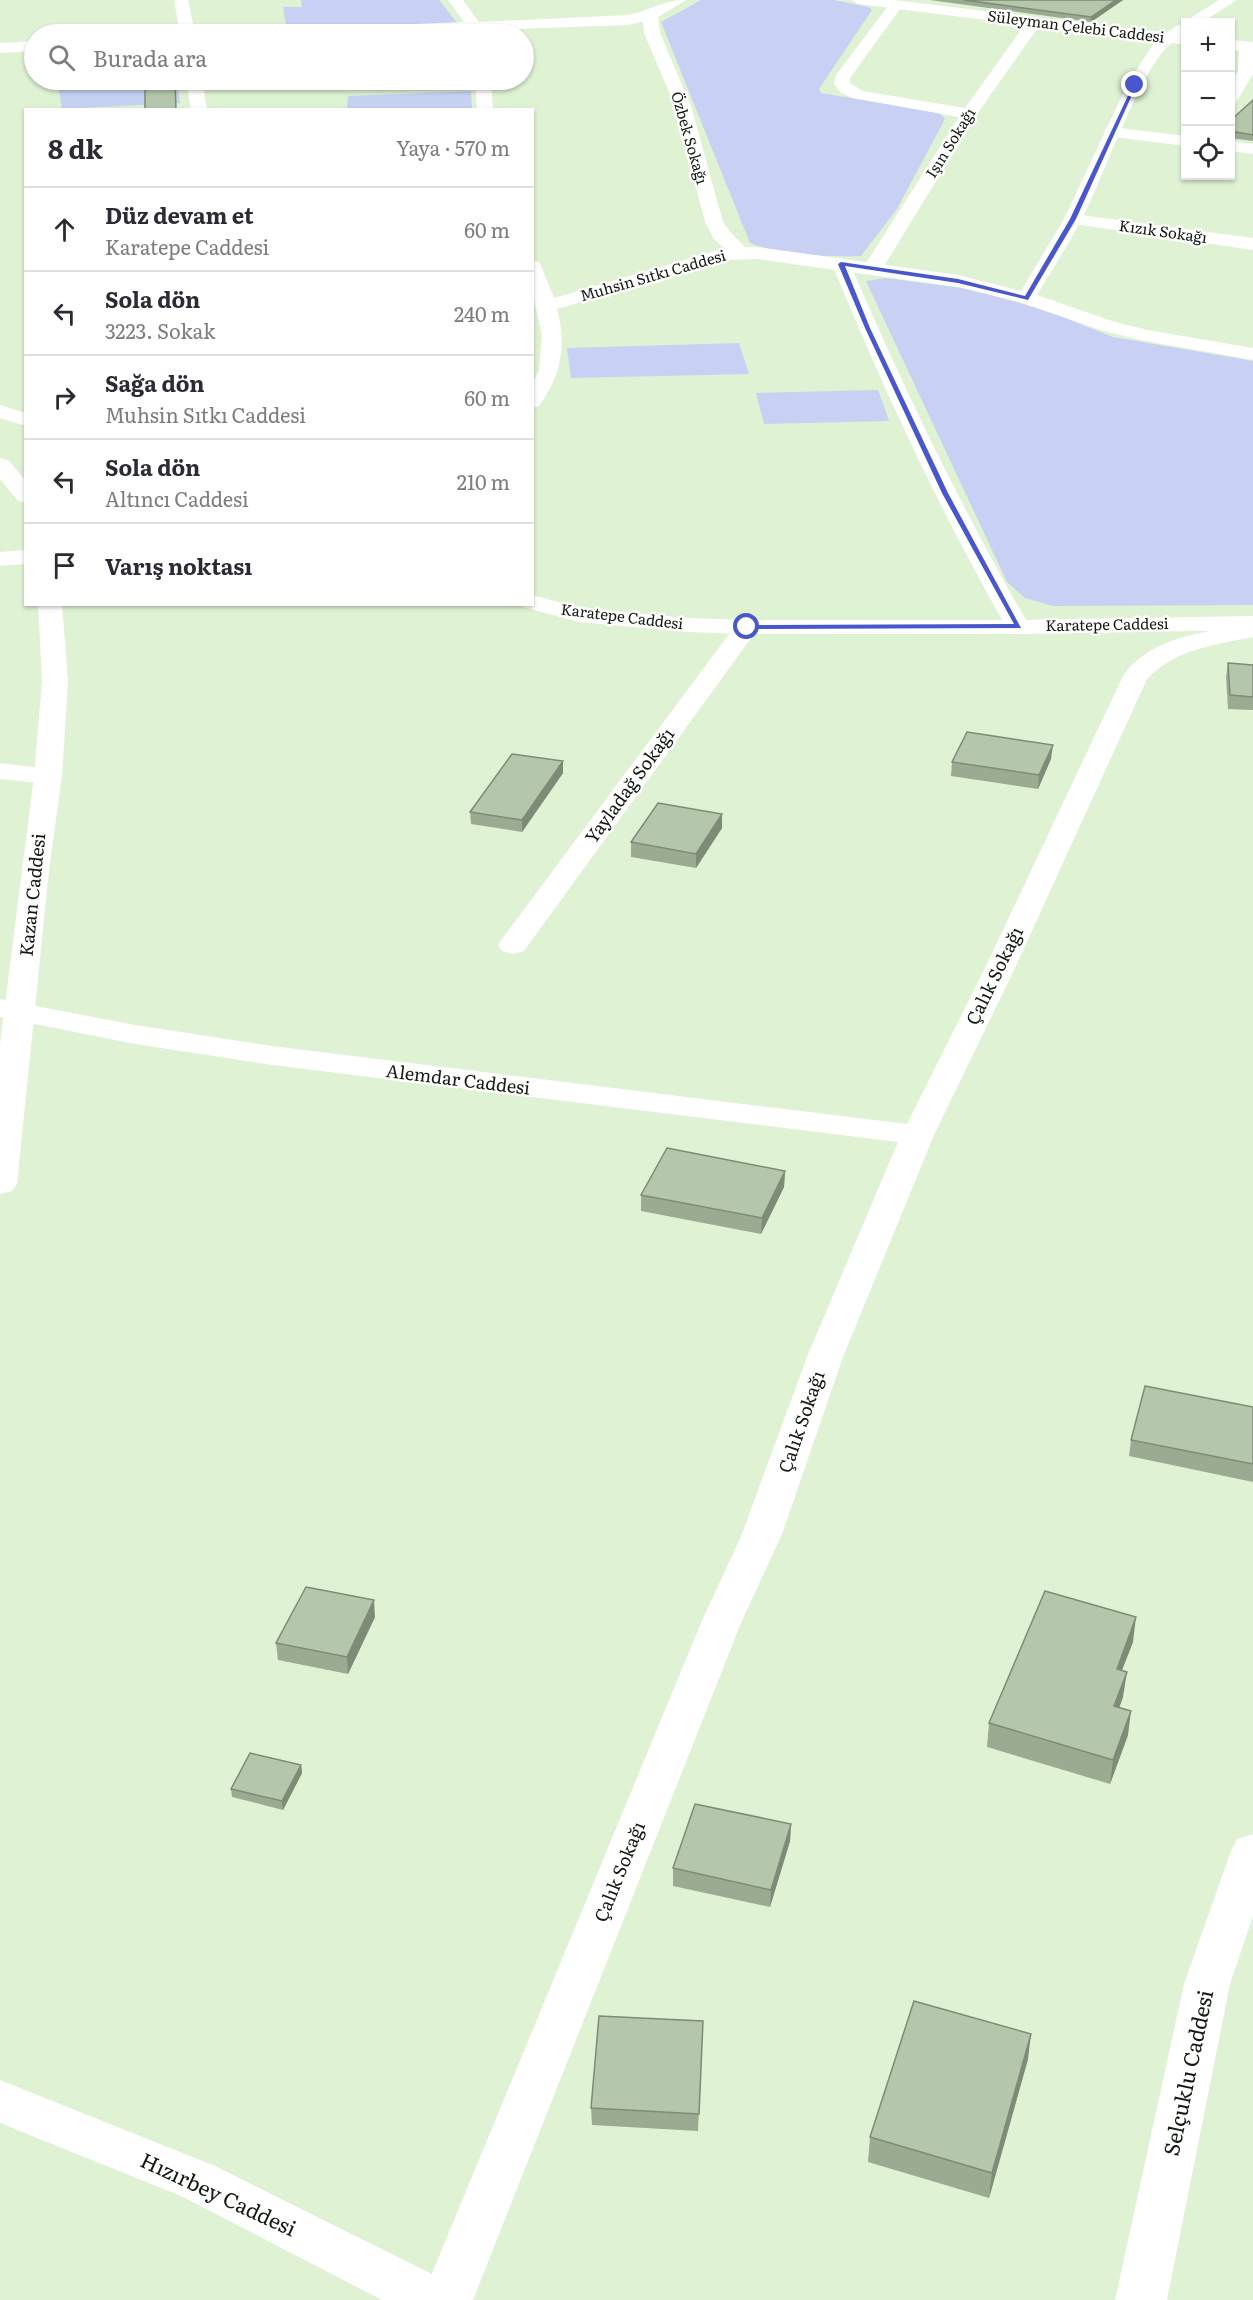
<!DOCTYPE html>
<html lang="tr">
<meta charset="utf-8">
<style>
:root{--surface:#fff;--page:#f2f2f3;--text:#2b2b33;--muted:#7c7c81;--line:#e1e1e2}
body{margin:0;font-family:Literata,serif;background:var(--page);color:var(--text)}
.controls{position:absolute;right:18px;top:18px;display:grid;overflow:hidden;border-radius:0px;box-shadow:0 2px 4px #0004}
.controls button{width:54px;height:54px;display:grid;place-items:center;padding:0;border:0;border-bottom:2px solid var(--line);background:var(--surface);color:var(--text);font:30px sans-serif}
.stop{position:absolute;width:18px;height:18px;margin:-14px;border:4px solid #4957cc;border-radius:50%;background:#fff}
.stop.end{background:#4957cc;border-color:#fff;box-shadow:0 2px 6px #0008}
.list{margin:0;padding:0;list-style:none}
h2{display:flex;justify-content:space-between;align-items:center;height:78px;margin:0;padding:0 24px;font-size:26px}
h2 small{font-size:20px;font-weight:400;color:var(--muted)}
.list li{display:grid;grid-template-columns:39px 1fr auto;gap:18px;align-items:center;box-sizing:border-box;height:84px;padding:0 24px;border-top:2px solid var(--line)}
.list b{display:block;font-size:22px;white-space:nowrap}
.list p{margin:0;font-size:20px;white-space:nowrap;color:var(--muted)}
.list em{font-size:20px;font-style:normal;color:var(--muted)}
.icon{flex:none;width:33px;height:33px;fill:none;stroke:currentColor;stroke-width:2;stroke-linecap:round;stroke-linejoin:round}
.map{position:relative;flex:none;width:1253px;height:2300px;overflow:hidden}
.search{position:absolute;background:var(--surface);box-shadow:0 2px 4px #0004;left:24px;top:24px;width:510px;height:66px;display:flex;align-items:center;gap:15px;box-sizing:border-box;padding:0 21px;border-radius:33px;color:var(--muted);font-size:22px}
.panel{position:absolute;background:var(--surface);box-shadow:0 2px 4px #0004;left:24px;top:108px;width:510px;height:498px;border-radius:0px}
.map>svg:first-child{display:block}
.green{fill:#c8d1f3}
.lines{fill:none;stroke-linecap:round;stroke-linejoin:round}
.minor{fill:#fff;fill-rule:evenodd}
.tertiary{fill:#fff;fill-rule:evenodd}
.wall{fill:#9bab92}
.shaded-wall{fill:#7e8b77}
.building{fill:#b4c7aa;stroke:#7e8b77;stroke-width:1.5}
.route{fill:#4957cc}
.labels{text-anchor:middle;stroke-width:5;stroke-linejoin:round;paint-order:stroke}
.far-street-label{font-size:15px;fill:#131a10;stroke:#fff}
.street-label{font-size:18px;fill:#131a10;stroke:#fff}
.near-street-label{font-size:21px;fill:#131a10;stroke:#fff}
</style>
<div class="map">
<svg width="1253" height="2300" viewBox="0 0 1253 2300">
<rect width="100%" height="100%" fill="#dff2d4"/>
<g class="green">
<path d="M301 0H439L458 24 287 31 283 7H302Z"/>
<path d="M701 0H834L869 7 872 10 819 89 821 93 939 113 945 119 897 209 861 256C829 257 780 255 750 243L661 22Z"/>
<path d="M57 80H177L180 103 62 109Z"/>
<path d="M471 91 472 109H347L348 96Z"/>
<path d="M885 278 969 289 1042 309 1113 337 1253 361V605L1053 606 1025 598 1007 582 866 281Z"/>
<path d="M739 343 749 374 571 378 567 348Z"/>
<path d="M878 390 889 421 764 424 756 393Z"/>
</g>
<g class="lines">
<g class="minor">
<path d="M174 0H188L195 34H180Z"/>
<path d="M896 1 903 5 850 78V83L863 91 965 108 1029 19 1034 17 1042 22 977 114 883 268 880 272H866L863 268 959 117 853 98 841 93 834 84 836 75 891 2Z"/>
<path d="M650 11 658 16 660 33 691 106 723 222C730 234 741 241 749 252L747 256H733L714 239 705 222 675 106 644 33 642 16Z"/>
<path d="M1247 42 1253 44V74L1236 103 1230 105V85L1238 72 1239 47Z"/>
<path d="M186 80H202L207 110H191Z"/>
<path d="M1112 127 1186 136V146L1106 136 1104 132 1106 128Z"/>
<path d="M1230 141 1253 144V154L1230 151Z"/>
<path d="M1073 214 1253 238V250L1067 223 1064 219 1067 215Z"/>
<path d="M841 258 848 260 850 264C904 389 962 510 1030 627L1027 632 1018 634 1009 632 1006 627C940 510 883 389 832 264L834 260Z"/>
<path d="M26 550V564L0 566V552Z"/>
<path d="M747 620 756 622 759 627 524 951 513 954 502 951 498 945 502 939 738 622Z"/>
<path d="M1253 623V637C1215 645 1175 649 1147 679L1015 968 934 1135 843 1357 782 1534 741 1623 473 2300H421L701 1623 742 1534 807 1357 898 1142 272 1065 135 1044 0 1017V999L135 1025 272 1046 907 1124 985 968 1123 676C1151 635 1209 632 1253 623Z"/>
<path d="M0 763 58 770 62 776 58 782 48 784 0 779Z"/>
</g>
<g class="tertiary">
<path d="M448 0H463L479 22 627 15C650 11 662 0 686 0L655 19 627 25 485 30 487 34H473L470 31 386 34H279L287 29 464 22Z"/>
<path d="M851 0H894L1166 33 1178 25 1186 24V33L1183 35H1186V45L1172 43C1142 64 1102 181 1082 219 1068 245 1052 270 1037 295L1115 322 1148 330 1253 348V360L1140 340 1101 330 1019 302 958 287 757 259 726 260 557 309C567 346 561 376 539 406L532 408V385L539 370 542 335 532 291V260L539 262 541 266 554 298 725 248 757 247 958 275 1021 291 1064 219 1127 85 1155 41 858 4Z"/>
<path d="M1219 0H1237L1202 22H1184Z"/>
<path d="M1230 40 1253 42V52L1230 50Z"/>
<path d="M34 41V51L0 53V43Z"/>
<path d="M475 80H491L493 110H477Z"/>
<path d="M0 405 26 413V426L0 418Z"/>
<path d="M0 458 8 460 26 481V503L18 501 0 479Z"/>
<path d="M532 595 580 608 687 618 747 620H1018L1253 616V630L1018 634H747L687 632 579 622 523 607 522 604H532Z"/>
<path d="M38 604H62L68 681 62 776 49 870 17 1184 12 1191 0 1194V1044L34 776 42 681Z"/>
<path d="M1253 1834V1916L1230 1984 1167 2300H1115L1184 1984 1231 1851 1237 1839Z"/>
<path d="M0 2080 215 2166 450 2283 458 2300H382L181 2196 0 2123Z"/>
</g>
</g>
<g class="wall">
<path d="M930 0H1123L1091 22Z"/>
<path d="M1253 100V141L1230 138V121Z"/>
<path d="M1228 663 1253 665V710L1228 709 1226 677Z"/>
<path d="M1051 759 1038 789 951 776 952 762Z"/>
<path d="M563 761V773L522 832 471 824 470 812Z"/>
<path d="M722 828 696 868 631 857V842Z"/>
<path d="M785 1171 784 1187 761 1234 641 1211V1195Z"/>
<path d="M1253 1407V1482L1129 1456 1131 1440Z"/>
<path d="M375 1617 348 1674 278 1660 276 1643Z"/>
<path d="M1133 1642 1122 1670 1123 1697 1119 1707 1128 1735 1110 1784 987 1747 989 1723Z"/>
<path d="M301 1765 302 1773 283 1810 232 1797 231 1789Z"/>
<path d="M791 1824 790 1841 770 1907 673 1886V1868Z"/>
<path d="M703 2021 698 2131 592 2125 591 2108Z"/>
<path d="M1028 2059 989 2198 868 2162 870 2137Z"/>
</g>
<g class="shaded-wall">
<path d="M1116 0H1123L1091 22V17Z"/>
<path d="M1053 745 1051 759 1038 789 1039 775Z"/>
<path d="M563 761V773L522 832V820Z"/>
<path d="M722 814V828L696 868V854Z"/>
<path d="M785 1171 784 1187 761 1234 762 1218Z"/>
<path d="M374 1600 375 1617 348 1674 347 1657Z"/>
<path d="M1136 1617 1133 1642 1113 1693 1117 1669Z"/>
<path d="M1127 1672 1123 1697 1111 1731 1114 1706Z"/>
<path d="M1131 1711 1128 1735 1110 1784 1113 1760Z"/>
<path d="M301 1765 302 1773 283 1810 282 1801Z"/>
<path d="M791 1824 790 1841 770 1907 771 1890Z"/>
<path d="M1031 2034 1028 2059 989 2198 992 2173Z"/>
</g>
<g class="building">
<path d="M964 0H1116L1091 17Z"/>
<path d="M173 31V34H144V32Z"/>
<path d="M145 80H175L176 110H145Z"/>
<path d="M1253 100V135L1230 131V121Z"/>
<path d="M1228 663 1253 665V697L1230 695Z"/>
<path d="M967 732 1053 745 1039 775 952 762Z"/>
<path d="M512 754 563 761 522 820 470 812Z"/>
<path d="M658 803 722 814 696 854 631 842Z"/>
<path d="M667 1148 785 1171 762 1218 641 1195Z"/>
<path d="M1145 1386 1253 1407V1464L1131 1440Z"/>
<path d="M306 1587 374 1600 347 1657 276 1643Z"/>
<path d="M1045 1591 1136 1617 1117 1669 1127 1672 1114 1706 1131 1711 1113 1760 989 1723Z"/>
<path d="M250 1753 301 1765 282 1801 231 1789Z"/>
<path d="M695 1804 791 1824 771 1890 673 1868Z"/>
<path d="M914 2001 1031 2034 992 2173 870 2137Z"/>
<path d="M599 2016 703 2021 699 2114 591 2108Z"/>
</g>
<path class="route" d="M1137 84 1076 219 1028 300 958 283 845 266 870 328 948 493 1021 628 744 629 747 625 1014 624 942 493 865 328 838 264 841 262 958 279 1025 296 1070 219 1133 85Z"/>
<g class="labels">
<g class="far-street-label">
<text transform="translate(1076 27) rotate(7)" y="5">Süleyman Çelebi Caddesi</text>
<text transform="translate(689 138) rotate(74)" y="5">Özbek Sokağı</text>
<text transform="translate(951 143) rotate(-58)" y="5">Işın Sokağı</text>
<text transform="translate(1163 232) rotate(8)" y="5">Kızık Sokağı</text>
<text transform="translate(653 276) rotate(-16)" y="5">Muhsin Sıtkı Caddesi</text>
<text transform="translate(622 617) rotate(7)" y="5">Karatepe Caddesi</text>
<text transform="translate(1107 625) rotate(-1)" y="5">Karatepe Caddesi</text>
</g>
<g class="street-label">
<text transform="translate(630 786) rotate(-54)" y="6">Yayladağ Sokağı</text>
<text transform="translate(33 895) rotate(-84)" y="6">Kazan Caddesi</text>
<text transform="translate(995 976) rotate(-64)" y="6">Çalık Sokağı</text>
<text transform="translate(458 1080) rotate(7)" y="6">Alemdar Caddesi</text>
<text transform="translate(802 1422) rotate(-71)" y="6">Çalık Sokağı</text>
<text transform="translate(620 1872) rotate(-68)" y="6">Çalık Sokağı</text>
</g>
<g class="near-street-label">
<text transform="translate(1189 2073) rotate(-78)" y="7">Selçuklu Caddesi</text>
<text transform="translate(218 2195) rotate(25)" y="7">Hızırbey Caddesi</text>
</g>
</g>
</svg>
<div class="controls">
<button>+</button>
<button>−</button>
<button><svg class="icon" aria-label="locate" viewBox="0 0 24 24"><circle cx="12" cy="12" r="6"/><path d="M12 2v4M12 18v4M2 12h4M18 12h4"/></svg></button>
</div>
<div class="stop" style="left:747px;top:627px"></div>
<div class="stop end" style="left:1135px;top:85px"></div>
<div class="search"><svg class="icon" aria-label="search" viewBox="0 0 24 24"><circle cx="10" cy="10" r="6"/><path d="M15 15l6 6"/></svg>Burada ara</div>
<section class="panel">
<h2>8 dk<small>Yaya · 570 m</small></h2>
<ul class="list">
<li><svg class="icon" aria-label="ahead" viewBox="0 0 24 24"><path d="M12 20V5M6 11l6-6 6 6"/></svg><div><b>Düz devam et</b><p>Karatepe Caddesi</p></div><em>60 m</em></li>
<li><svg class="icon" aria-label="left" viewBox="0 0 24 24"><path d="M17 20v-9H6M10 6l-5 5 5 5"/></svg><div><b>Sola dön</b><p>3223. Sokak</p></div><em>240 m</em></li>
<li><svg class="icon" aria-label="right" viewBox="0 0 24 24"><path d="M7 20v-9h11M14 6l5 5-5 5"/></svg><div><b>Sağa dön</b><p>Muhsin Sıtkı Caddesi</p></div><em>60 m</em></li>
<li><svg class="icon" aria-label="left" viewBox="0 0 24 24"><path d="M17 20v-9H6M10 6l-5 5 5 5"/></svg><div><b>Sola dön</b><p>Altıncı Caddesi</p></div><em>210 m</em></li>
<li><svg class="icon" aria-label="arrive" viewBox="0 0 24 24"><path d="M6 21V4h12l-3 4 3 4H6"/></svg><div><b>Varış noktası</b></div></li>
</ul>
</section>
</div>
